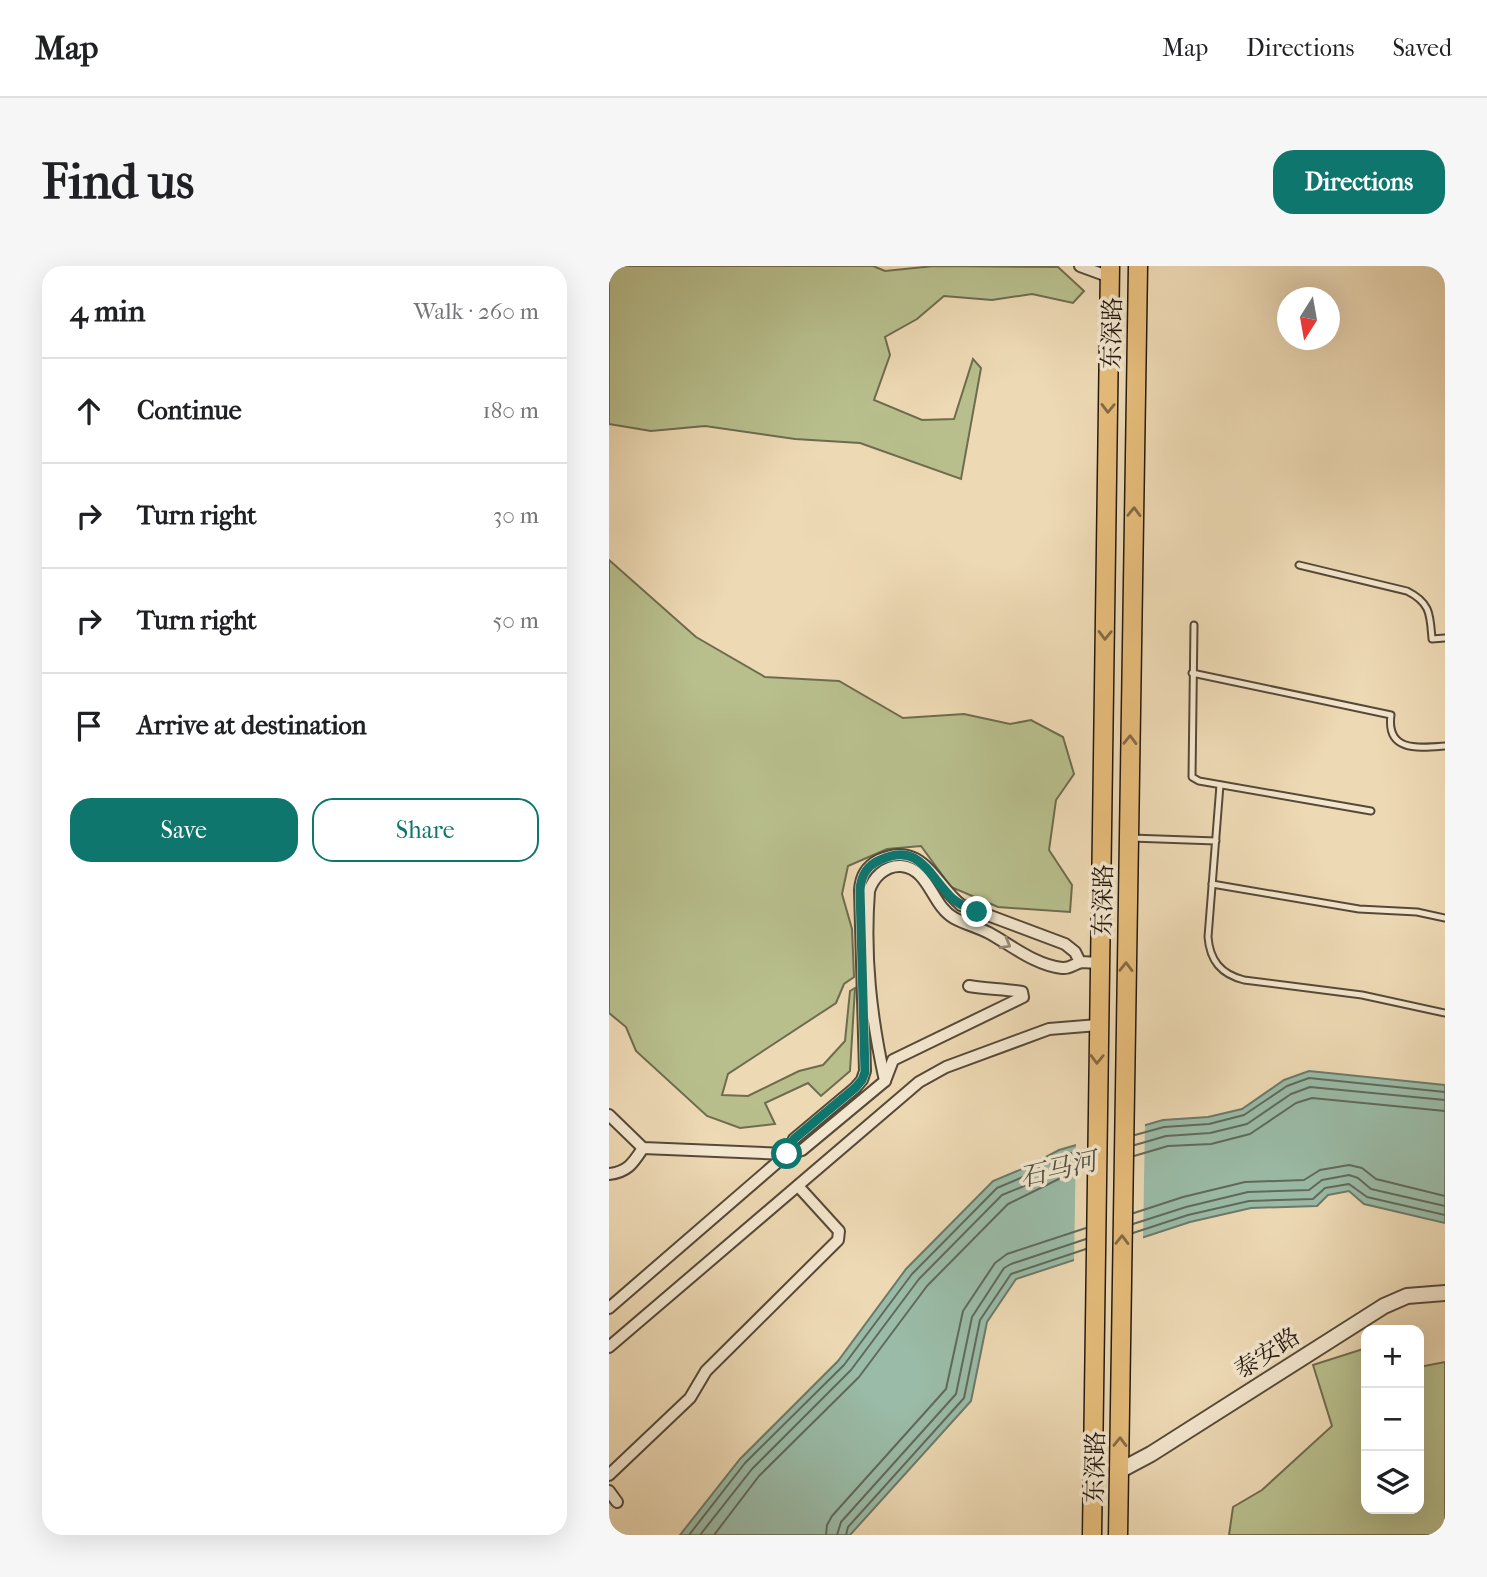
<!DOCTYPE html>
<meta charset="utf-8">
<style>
:root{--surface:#fff;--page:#f6f6f6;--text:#202124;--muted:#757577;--line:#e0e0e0;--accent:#0f766e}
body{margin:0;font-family:"IM FELL French Canon","Noto Serif SC",serif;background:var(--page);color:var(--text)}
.controls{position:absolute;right:21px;bottom:21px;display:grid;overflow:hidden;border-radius:14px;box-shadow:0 7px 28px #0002}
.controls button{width:63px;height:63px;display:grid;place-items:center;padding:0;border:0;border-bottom:2px solid var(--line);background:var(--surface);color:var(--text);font:35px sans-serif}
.compass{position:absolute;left:668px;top:21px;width:63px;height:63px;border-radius:50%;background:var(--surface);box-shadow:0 7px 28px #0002;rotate:191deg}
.stop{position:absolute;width:21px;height:21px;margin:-16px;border:5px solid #0f766e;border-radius:50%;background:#fff}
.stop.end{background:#0f766e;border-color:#fff;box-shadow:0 2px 7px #0008}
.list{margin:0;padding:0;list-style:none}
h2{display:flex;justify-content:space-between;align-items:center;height:91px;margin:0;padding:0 28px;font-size:30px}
h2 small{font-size:23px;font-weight:400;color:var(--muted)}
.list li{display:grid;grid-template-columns:46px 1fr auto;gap:21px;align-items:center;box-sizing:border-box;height:105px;padding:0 28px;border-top:2px solid var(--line)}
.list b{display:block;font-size:26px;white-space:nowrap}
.list em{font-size:23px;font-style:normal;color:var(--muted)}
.actions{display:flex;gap:14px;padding:21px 28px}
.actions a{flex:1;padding:16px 0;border:2px solid var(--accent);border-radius:21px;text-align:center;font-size:24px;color:var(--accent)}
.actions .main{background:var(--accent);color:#fff}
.icon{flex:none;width:38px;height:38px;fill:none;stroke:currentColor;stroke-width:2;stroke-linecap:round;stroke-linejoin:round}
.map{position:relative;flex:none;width:836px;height:1269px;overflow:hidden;border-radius:21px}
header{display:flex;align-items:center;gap:42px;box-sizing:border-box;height:98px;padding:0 35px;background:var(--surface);border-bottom:2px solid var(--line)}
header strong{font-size:33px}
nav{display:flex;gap:38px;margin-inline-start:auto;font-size:24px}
.intro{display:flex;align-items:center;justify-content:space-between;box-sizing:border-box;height:168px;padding:0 42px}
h1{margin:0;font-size:49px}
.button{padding:18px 32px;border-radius:21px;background:var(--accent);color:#fff;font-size:24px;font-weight:700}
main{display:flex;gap:42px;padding:0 42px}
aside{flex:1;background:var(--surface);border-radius:21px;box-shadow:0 7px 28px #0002}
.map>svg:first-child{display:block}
.green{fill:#b8bf8d;stroke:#6e6c4e;stroke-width:2}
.water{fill:#9abba7;stroke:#6b7a6a;stroke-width:2}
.pier{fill:#edd9b4}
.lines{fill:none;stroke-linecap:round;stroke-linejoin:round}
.shore{stroke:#5f6a5b;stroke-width:2}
.service-casing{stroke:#564938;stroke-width:9}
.minor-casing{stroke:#564938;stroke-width:14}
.tertiary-casing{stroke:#564938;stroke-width:18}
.trunk-casing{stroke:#24190f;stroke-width:21}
.service{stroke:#f3e6ce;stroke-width:5}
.minor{stroke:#f3e6ce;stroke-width:10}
.tertiary{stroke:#f3e6ce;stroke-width:14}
.trunk{stroke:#e6bc7a;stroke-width:18}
.oneway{stroke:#856a44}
.oneway2{stroke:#968a78}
.route{stroke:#0f766e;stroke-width:9}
.labels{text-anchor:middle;stroke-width:7;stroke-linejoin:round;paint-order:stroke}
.street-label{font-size:24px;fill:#24190f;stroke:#f3e6ce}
.water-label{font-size:26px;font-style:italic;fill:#4d5244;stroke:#f3e6ce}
</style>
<header>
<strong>Map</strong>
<nav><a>Map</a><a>Directions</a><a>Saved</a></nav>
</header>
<div class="intro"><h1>Find us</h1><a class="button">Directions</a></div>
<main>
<aside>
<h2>4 min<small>Walk · 260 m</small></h2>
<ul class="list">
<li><svg class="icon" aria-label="ahead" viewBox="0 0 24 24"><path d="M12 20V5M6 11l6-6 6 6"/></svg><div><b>Continue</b></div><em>180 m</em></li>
<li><svg class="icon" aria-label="right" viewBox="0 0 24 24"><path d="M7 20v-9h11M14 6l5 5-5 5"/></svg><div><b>Turn right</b></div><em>30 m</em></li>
<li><svg class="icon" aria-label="right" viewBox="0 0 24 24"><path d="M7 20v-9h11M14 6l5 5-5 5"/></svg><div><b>Turn right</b></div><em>50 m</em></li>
<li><svg class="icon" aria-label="arrive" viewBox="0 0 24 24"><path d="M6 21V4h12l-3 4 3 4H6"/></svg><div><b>Arrive at destination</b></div></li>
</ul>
<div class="actions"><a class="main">Save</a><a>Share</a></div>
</aside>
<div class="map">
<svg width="836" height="1269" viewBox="0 0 836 1269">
<rect width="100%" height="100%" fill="#edd9b4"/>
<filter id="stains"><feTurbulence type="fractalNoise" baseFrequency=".00286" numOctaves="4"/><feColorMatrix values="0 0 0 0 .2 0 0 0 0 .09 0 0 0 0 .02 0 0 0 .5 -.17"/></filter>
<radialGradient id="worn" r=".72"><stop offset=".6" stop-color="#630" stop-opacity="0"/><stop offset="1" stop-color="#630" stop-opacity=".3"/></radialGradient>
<g class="green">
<path d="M0 0H264L276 5 325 0 449 1 475 25 464 37 423 28 383 34 335 30 308 53 276 71 281 89 265 134 313 154 345 153 364 93 372 102 352 213 251 177 186 173 96 160 42 165 0 158Z"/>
<path d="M0 294 87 371 156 411 230 415 294 452 355 448 401 458 422 454 454 471 465 508 447 534 440 584 463 619 461 646 389 641 342 621 312 580 278 583 239 600 233 628 243 663 245 711 235 718 227 737 119 808 113 829 139 830 190 805 214 799 236 775 241 725 246 722 241 805 212 830 199 817 156 837 166 858 131 862 98 850 27 785 17 761 0 747Z"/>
<path d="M757 1082V1243H810V1101L836 1096V1269H620L624 1241 653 1224 723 1160 704 1099Z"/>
</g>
<path class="water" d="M700 805 836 819V957L755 938 740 925 719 929 708 940 642 942 581 956 407 1013 378 1056 362 1135 241 1269H71L131 1193 229 1095 297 1003 384 915 418 901 450 884 554 854 599 851 633 843 675 814Z"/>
<path class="pier" d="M536 856 534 975 465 998 467 875Z"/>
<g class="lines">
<g class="shore">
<path d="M526 869 555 861 600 858 635 849 678 820 700 812 836 826"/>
<path d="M526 879 557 870 601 867 638 858 682 828 701 821 836 834"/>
<path d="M525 890 559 880 602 878 641 868 687 837 703 832 836 845"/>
<path d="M525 947 574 931 636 916 695 914 711 904 740 899 753 902 767 913 836 930"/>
<path d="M524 958 577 941 639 926 700 924 713 914 740 909 749 912 762 923 836 940"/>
<path d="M524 967 579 949 640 935 704 933 716 922 740 918 758 931 836 949"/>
<path d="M80 1269 136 1197 235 1099 303 1008 388 922 421 908 452 890 478 883"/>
<path d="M91 1269 143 1203 242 1104 310 1013 393 929 425 916 456 898 478 892"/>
<path d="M105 1269 150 1210 250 1111 318 1020 399 938 460 908 478 903"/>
<path d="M217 1269 218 1259 223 1250 337 1123 354 1045 386 997 398 988 477 962"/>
<path d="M228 1269 232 1256 347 1128 363 1051 395 1002 402 998 477 973"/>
<path d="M237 1269 239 1261 355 1132 371 1054 402 1008 477 983"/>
</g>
<defs>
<g id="service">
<path d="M690 299 798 325C822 337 821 349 823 373L836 372"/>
<path d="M585 359 583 511 590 515 762 545"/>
<path d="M583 407 782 449C777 486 809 482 836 480"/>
<path d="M611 519 599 671C601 695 612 708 635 714L753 729 836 747"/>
<path d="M522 572 607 575"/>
<path d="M603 618 750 643 808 646 836 652"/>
</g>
<g id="minor">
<path d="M471 0 501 11"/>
<path d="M471 696 466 686 456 678 352 639C325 617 313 574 270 594 257 601 252 610 251 624L256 805 253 814 246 822 185 873 178 888 193 884 276 815C262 751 255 691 260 625 264 612 276 599 292 600 320 602 323 640 345 652 356 658 368 661 380 667 402 679 426 699 453 702 461 703 466 697 473 696 478 696 484 697 489 697"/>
<path d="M276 815 284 794 414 731 413 726C396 723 377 723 360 720"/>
<path d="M0 849 34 882 178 888"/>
<path d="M0 908C19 906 24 897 34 882"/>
<path d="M0 1042 178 888"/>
<path d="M0 1081 310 816 337 801 440 763 489 759"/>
<path d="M0 1209 81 1132 97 1105 229 974 230 965 189 920"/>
<path d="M0 1225 8 1236"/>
</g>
<path id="tertiary" d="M510 1205 542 1188 775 1040 798 1030 836 1027"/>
<g id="trunk">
<path d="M483 1269 501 0"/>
<path d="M509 1269 529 0"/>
</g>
</defs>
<use href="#service" class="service-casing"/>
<use href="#minor" class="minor-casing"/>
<use href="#tertiary" class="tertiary-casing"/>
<use href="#trunk" class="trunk-casing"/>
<use href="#service" class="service"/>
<use href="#minor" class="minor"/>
<use href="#tertiary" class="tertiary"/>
<use href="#trunk" class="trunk"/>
</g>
<defs><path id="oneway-chevron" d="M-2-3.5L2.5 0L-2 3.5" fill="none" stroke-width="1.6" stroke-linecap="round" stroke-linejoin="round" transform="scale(1.75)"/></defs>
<g class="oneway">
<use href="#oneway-chevron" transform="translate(499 142) rotate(91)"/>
<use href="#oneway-chevron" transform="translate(525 246) rotate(-89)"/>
<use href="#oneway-chevron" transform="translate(496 369) rotate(91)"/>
<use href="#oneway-chevron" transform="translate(521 474) rotate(-89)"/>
<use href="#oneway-chevron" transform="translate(517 701) rotate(-89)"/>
<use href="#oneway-chevron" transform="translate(488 793) rotate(91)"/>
<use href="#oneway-chevron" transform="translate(513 974) rotate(-89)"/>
<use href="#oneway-chevron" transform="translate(511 1176) rotate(-89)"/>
</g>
<use class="oneway2" href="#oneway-chevron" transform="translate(397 678) rotate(30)"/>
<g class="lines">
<path class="route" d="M178 888 185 873 246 822 253 814 256 806 251 624C252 610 257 600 271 594 311 575 320 611 344 633 351 639 359 642 368 646"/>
</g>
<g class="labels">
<g class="street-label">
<text transform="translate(503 67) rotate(-89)" y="8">东深路</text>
<text transform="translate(494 634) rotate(-89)" y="8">东深路</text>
<text transform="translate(658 1087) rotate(-33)" y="8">泰安路</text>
<text transform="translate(486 1201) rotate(-89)" y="8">东深路</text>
</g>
<g class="water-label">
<text transform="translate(449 903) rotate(-13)" y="9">石马河</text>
</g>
</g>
<rect width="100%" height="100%" filter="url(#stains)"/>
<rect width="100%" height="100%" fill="url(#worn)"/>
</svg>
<div class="controls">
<button>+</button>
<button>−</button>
<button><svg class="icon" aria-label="layers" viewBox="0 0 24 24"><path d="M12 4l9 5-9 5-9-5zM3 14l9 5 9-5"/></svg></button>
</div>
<svg class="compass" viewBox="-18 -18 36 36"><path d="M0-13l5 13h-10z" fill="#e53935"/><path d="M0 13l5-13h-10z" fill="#757577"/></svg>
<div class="stop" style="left:178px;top:888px"></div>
<div class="stop end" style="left:368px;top:646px"></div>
</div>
</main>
